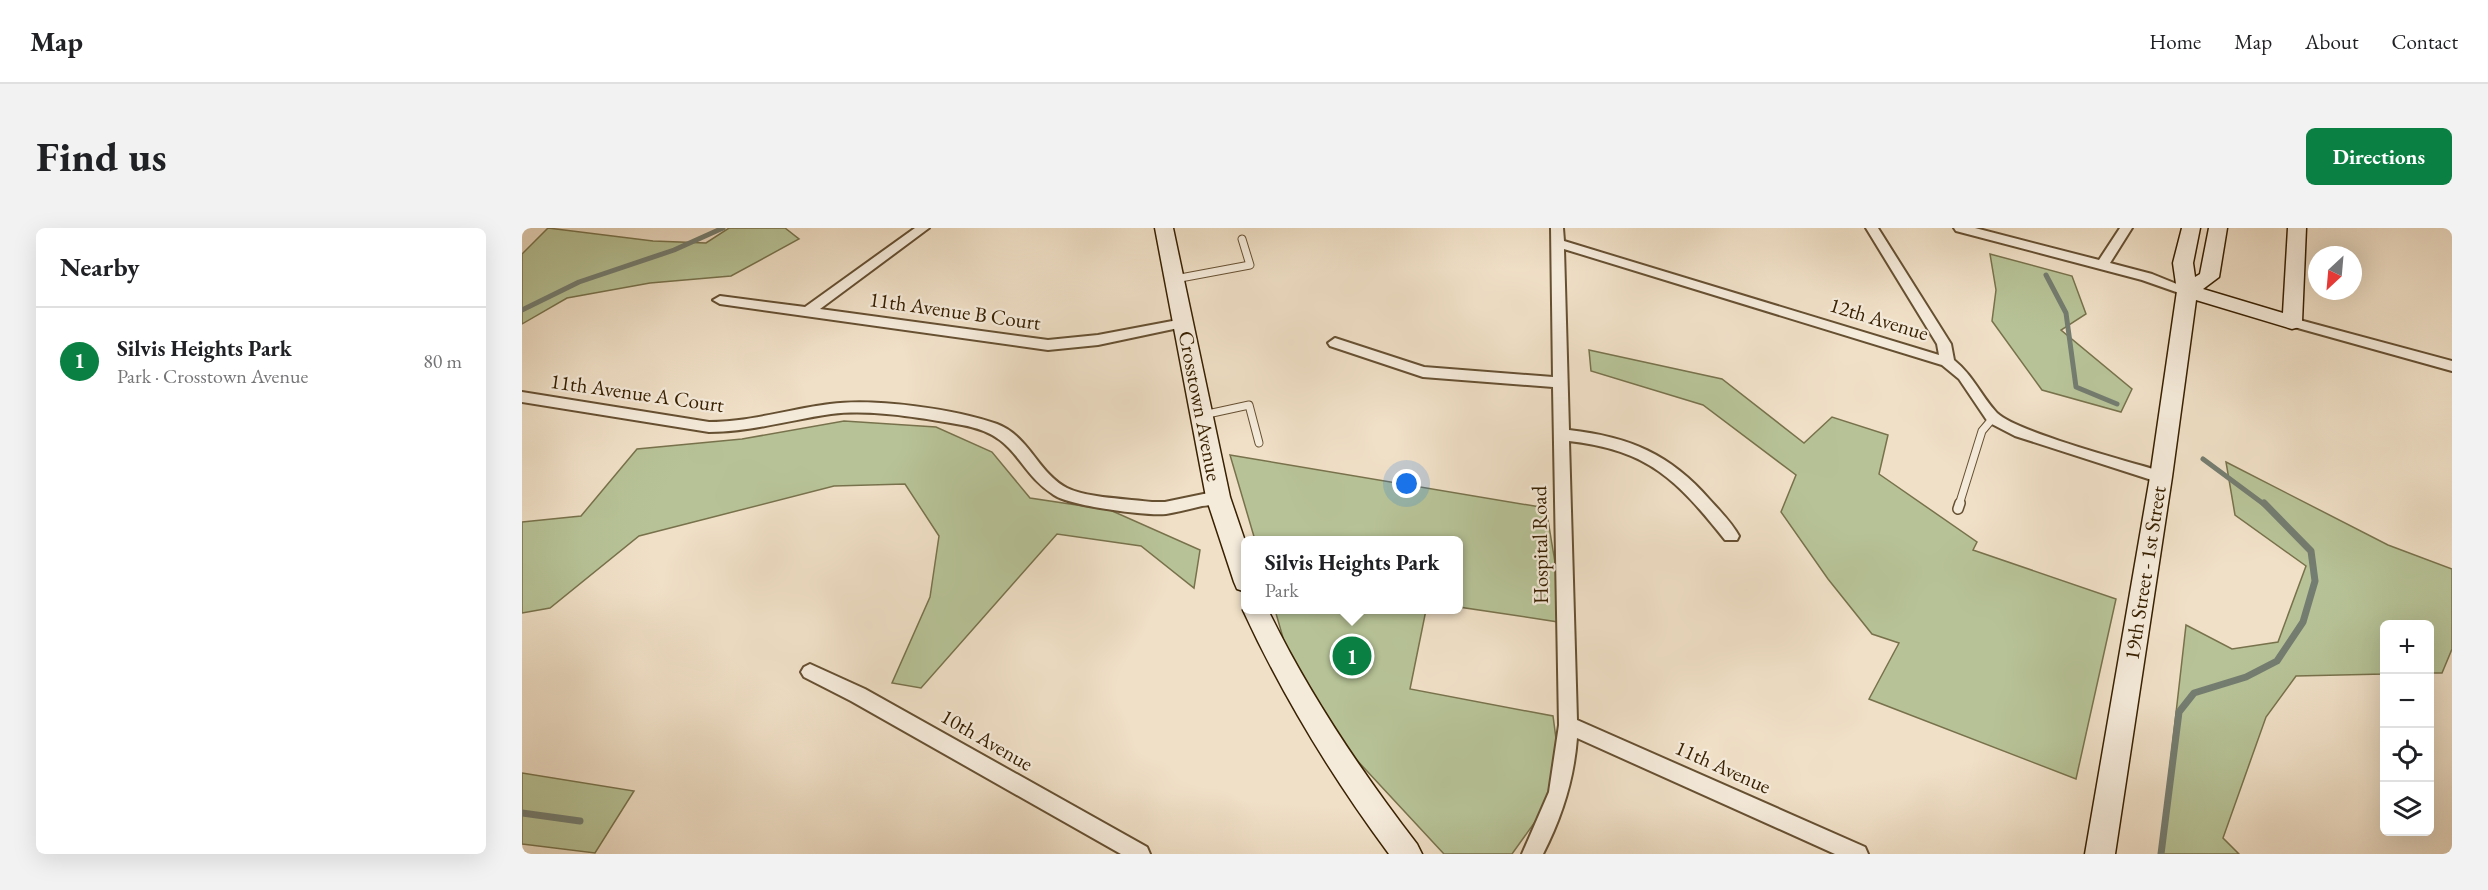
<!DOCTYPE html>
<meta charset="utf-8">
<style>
:root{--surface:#fff;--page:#f2f2f2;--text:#202124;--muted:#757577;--line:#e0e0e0;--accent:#0b8043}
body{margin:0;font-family:"EB Garamond",serif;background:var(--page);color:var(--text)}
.controls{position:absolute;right:18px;bottom:18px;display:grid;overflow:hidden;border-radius:9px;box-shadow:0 6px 24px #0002}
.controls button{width:54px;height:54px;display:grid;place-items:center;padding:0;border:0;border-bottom:2px solid var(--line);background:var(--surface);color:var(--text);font:30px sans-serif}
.compass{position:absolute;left:1786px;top:18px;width:54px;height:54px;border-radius:50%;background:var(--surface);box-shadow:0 6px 24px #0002;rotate:206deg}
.you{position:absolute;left:885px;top:256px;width:21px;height:21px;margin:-15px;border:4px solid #fff;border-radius:50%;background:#1a73e8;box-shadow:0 0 0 9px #1a73e833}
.badge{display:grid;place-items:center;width:39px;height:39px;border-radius:50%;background:var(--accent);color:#fff;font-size:20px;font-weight:700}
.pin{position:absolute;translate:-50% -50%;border:3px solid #fff;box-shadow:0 2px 6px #0006}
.popup{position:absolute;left:719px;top:308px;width:222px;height:78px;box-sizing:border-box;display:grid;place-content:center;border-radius:9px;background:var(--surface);filter:drop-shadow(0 2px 4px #0005);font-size:20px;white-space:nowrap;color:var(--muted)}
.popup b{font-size:22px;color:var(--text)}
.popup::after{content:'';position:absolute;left:50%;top:100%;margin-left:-12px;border:12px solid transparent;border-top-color:var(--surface)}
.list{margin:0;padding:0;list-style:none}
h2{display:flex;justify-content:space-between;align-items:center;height:78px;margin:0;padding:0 24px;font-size:26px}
h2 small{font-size:20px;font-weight:400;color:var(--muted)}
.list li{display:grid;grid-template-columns:39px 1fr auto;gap:18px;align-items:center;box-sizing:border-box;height:108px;padding:0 24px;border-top:2px solid var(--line)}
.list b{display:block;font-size:22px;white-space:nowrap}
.list p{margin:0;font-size:20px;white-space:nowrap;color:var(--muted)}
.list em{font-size:20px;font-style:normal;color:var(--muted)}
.icon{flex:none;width:33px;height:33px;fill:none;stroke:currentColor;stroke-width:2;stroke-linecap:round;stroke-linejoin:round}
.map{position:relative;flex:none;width:1930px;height:626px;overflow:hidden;border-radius:9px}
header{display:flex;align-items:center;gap:36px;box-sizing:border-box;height:84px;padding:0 30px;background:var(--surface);border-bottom:2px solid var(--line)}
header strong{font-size:28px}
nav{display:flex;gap:33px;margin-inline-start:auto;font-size:21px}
.intro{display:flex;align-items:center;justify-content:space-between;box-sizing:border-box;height:144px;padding:0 36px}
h1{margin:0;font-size:42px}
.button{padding:15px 27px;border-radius:9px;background:var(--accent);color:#fff;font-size:21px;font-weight:700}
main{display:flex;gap:36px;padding:0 36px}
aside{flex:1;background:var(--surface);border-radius:9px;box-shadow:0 6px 24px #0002}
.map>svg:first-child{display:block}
.green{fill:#b7c397;stroke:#78724c;stroke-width:1.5}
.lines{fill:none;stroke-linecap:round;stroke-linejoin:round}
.stream-far1{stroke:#747d71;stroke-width:5}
.stream{stroke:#747d71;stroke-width:7}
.lane-far1-casing{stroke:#665032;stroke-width:9}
.lane-casing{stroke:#665032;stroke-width:12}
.street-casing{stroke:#665032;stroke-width:4}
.secondary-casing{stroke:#382000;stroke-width:3}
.lane-far1{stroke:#f5ebdb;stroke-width:7}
.lane{stroke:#f5ebdb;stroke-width:9}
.street{fill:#f5ebdb;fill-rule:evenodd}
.secondary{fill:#f5ebdb;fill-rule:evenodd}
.labels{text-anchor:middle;stroke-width:4.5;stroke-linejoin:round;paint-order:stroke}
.street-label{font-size:21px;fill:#382000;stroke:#f5ebdb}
</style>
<header>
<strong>Map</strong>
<nav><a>Home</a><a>Map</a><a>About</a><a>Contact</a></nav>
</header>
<div class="intro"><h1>Find us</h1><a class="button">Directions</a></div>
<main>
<aside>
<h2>Nearby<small></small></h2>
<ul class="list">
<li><span class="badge">1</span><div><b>Silvis Heights Park</b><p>Park · Crosstown Avenue</p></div><em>80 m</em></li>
</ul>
</aside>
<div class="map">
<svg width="1930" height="626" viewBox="0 0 1930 626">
<rect width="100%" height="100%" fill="#f0e0c7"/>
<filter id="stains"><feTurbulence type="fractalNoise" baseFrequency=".00333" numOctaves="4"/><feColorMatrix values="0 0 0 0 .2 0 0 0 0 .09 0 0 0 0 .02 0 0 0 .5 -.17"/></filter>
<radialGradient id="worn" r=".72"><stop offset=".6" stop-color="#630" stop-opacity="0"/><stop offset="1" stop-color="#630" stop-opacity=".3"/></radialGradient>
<g class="green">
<path d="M26 0 131 13 184 15 207 0H263L277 11 209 48 128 55 45 70 0 96V26Z"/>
<path d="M1468 26 1550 48 1564 86 1539 102 1610 161 1599 184 1520 162 1470 93 1474 62Z"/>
<path d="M1067 122 1200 151 1282 215 1310 189 1366 207 1357 246 1455 314 1451 322 1594 371 1554 551 1347 471 1377 415 1350 406 1306 351 1259 284 1274 247 1181 177 1069 143Z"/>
<path d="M322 193 414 199 470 224 508 270 588 282 678 322 672 360 619 318 535 306 399 460 370 455 408 369 417 308 383 256 312 258 117 308 28 380 0 385V294L59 288 115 221 220 211Z"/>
<path d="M708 227 1024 280 1043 395 937 379 936 312H733Z"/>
<path d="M1704 234 1866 317 1930 341V421L1920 445H1908V397H1862V446L1774 448 1744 489 1701 610 1717 626H1638L1664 397 1710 421 1756 414 1784 338 1713 287Z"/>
<path d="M753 382H904L888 461 1031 488 1040 556 990 626H922L779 472Z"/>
<path d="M0 545 112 563 73 625 0 616Z"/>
</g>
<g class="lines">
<g class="stream-far1">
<path d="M1524 47 1544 85 1554 159 1595 176"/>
<path d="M0 82 57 54 152 22 201 0"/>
<path d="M1681 231 1743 277"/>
</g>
<g class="stream">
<path d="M0 585 58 593"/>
<path d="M1639 626 1657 484 1672 465 1724 449 1755 433 1781 394 1793 353 1789 323 1742 275"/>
</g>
<defs>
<g id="lane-far1">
<path d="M653 51 728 37 720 11"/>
<path d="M681 187 727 177 737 215"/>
<path d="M1437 277 1460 203 1471 190"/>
</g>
<path id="lane" d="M1436 281 1438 275"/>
<g id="street">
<path d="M393 0H407L298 81 526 112 576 107 661 91 668 95 661 99 576 117 526 122 198 76 191 72 198 68 283 79Z"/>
<path d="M1029 0H1041L1042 13 1417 127 1415 116 1344 0H1356L1429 116 1432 132C1451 147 1459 168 1475 185 1494 204 1612 235 1645 245L1647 249 1639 255 1493 208 1466 194 1437 151 1420 137 1042 21 1047 202C1108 209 1148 226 1188 272 1198 283 1210 295 1217 308L1215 312H1203C1155 252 1127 222 1047 213L1055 492 1343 619 1346 626H1313L1055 510C1052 551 1040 589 1021 626H1000L1027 564 1037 497 1031 159 901 149 808 118 806 115 813 110 902 139 1031 149Z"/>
<path d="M1432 0H1453L1577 32 1598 0H1610L1588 35 1630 46 1672 63 1665 67 1660 66 1620 52 1434 3Z"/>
<path d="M1770 90 1930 133V143L1765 97V91Z"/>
<path d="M0 164 187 194C229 194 267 181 308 176 353 170 433 181 475 196 507 208 516 245 545 260 565 270 607 271 630 274H643L696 263 704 269C700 277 688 277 680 278 668 281 656 284 644 286 624 288 548 278 532 267 493 242 497 207 440 197 399 190 351 181 309 186 267 192 229 204 187 204L0 174Z"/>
<path d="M288 436 343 461 625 619 628 626H599L329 473 282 449 279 444 282 439Z"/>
</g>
<g id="secondary">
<path d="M633 0H651L708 269 724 316V364L715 361 712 354 684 269Z"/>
<path d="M1660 0H1678L1671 35 1673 49 1678 46 1687 0H1705L1697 49 1681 61 1761 85 1766 0H1784L1780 94 1777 99 1770 101 1674 72 1650 249 1593 626H1563L1628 249 1655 63 1651 35Z"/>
<path d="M724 378V382H746C787 466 838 542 895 616L900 626H867C810 549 761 469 721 382Z"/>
</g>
</defs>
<use href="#lane-far1" class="lane-far1-casing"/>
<use href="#lane" class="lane-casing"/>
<use href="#street" class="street-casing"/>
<use href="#secondary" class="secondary-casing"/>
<use href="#lane-far1" class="lane-far1"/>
<use href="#lane" class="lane"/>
<use href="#street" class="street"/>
<use href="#secondary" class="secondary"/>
</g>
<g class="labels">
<g class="street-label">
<text transform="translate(433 83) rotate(8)" y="7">11th Avenue B Court</text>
<text transform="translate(1357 91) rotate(17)" y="7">12th Avenue</text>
<text transform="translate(115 165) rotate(8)" y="7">11th Avenue A Court</text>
<text transform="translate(678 178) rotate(79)" y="7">Crosstown Avenue</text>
<text transform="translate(1018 317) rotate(-91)" y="7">Hospital Road</text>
<text transform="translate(1623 345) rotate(-81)" y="7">19th Street - 1st Street</text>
<text transform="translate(465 512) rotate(30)" y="7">10th Avenue</text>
<text transform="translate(1201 539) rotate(24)" y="7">11th Avenue</text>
</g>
</g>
<rect width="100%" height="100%" filter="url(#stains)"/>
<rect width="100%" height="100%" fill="url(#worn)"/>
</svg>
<div class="controls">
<button>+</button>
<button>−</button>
<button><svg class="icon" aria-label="locate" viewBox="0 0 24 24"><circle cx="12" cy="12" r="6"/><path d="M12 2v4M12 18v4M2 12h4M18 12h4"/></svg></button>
<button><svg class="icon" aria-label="layers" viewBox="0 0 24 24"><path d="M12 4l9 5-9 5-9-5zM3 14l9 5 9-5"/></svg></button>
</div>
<svg class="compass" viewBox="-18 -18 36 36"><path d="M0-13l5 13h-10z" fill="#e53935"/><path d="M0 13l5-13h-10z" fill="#757577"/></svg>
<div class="you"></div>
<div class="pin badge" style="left:830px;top:428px">1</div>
<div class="popup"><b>Silvis Heights Park</b>Park</div>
</div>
</main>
